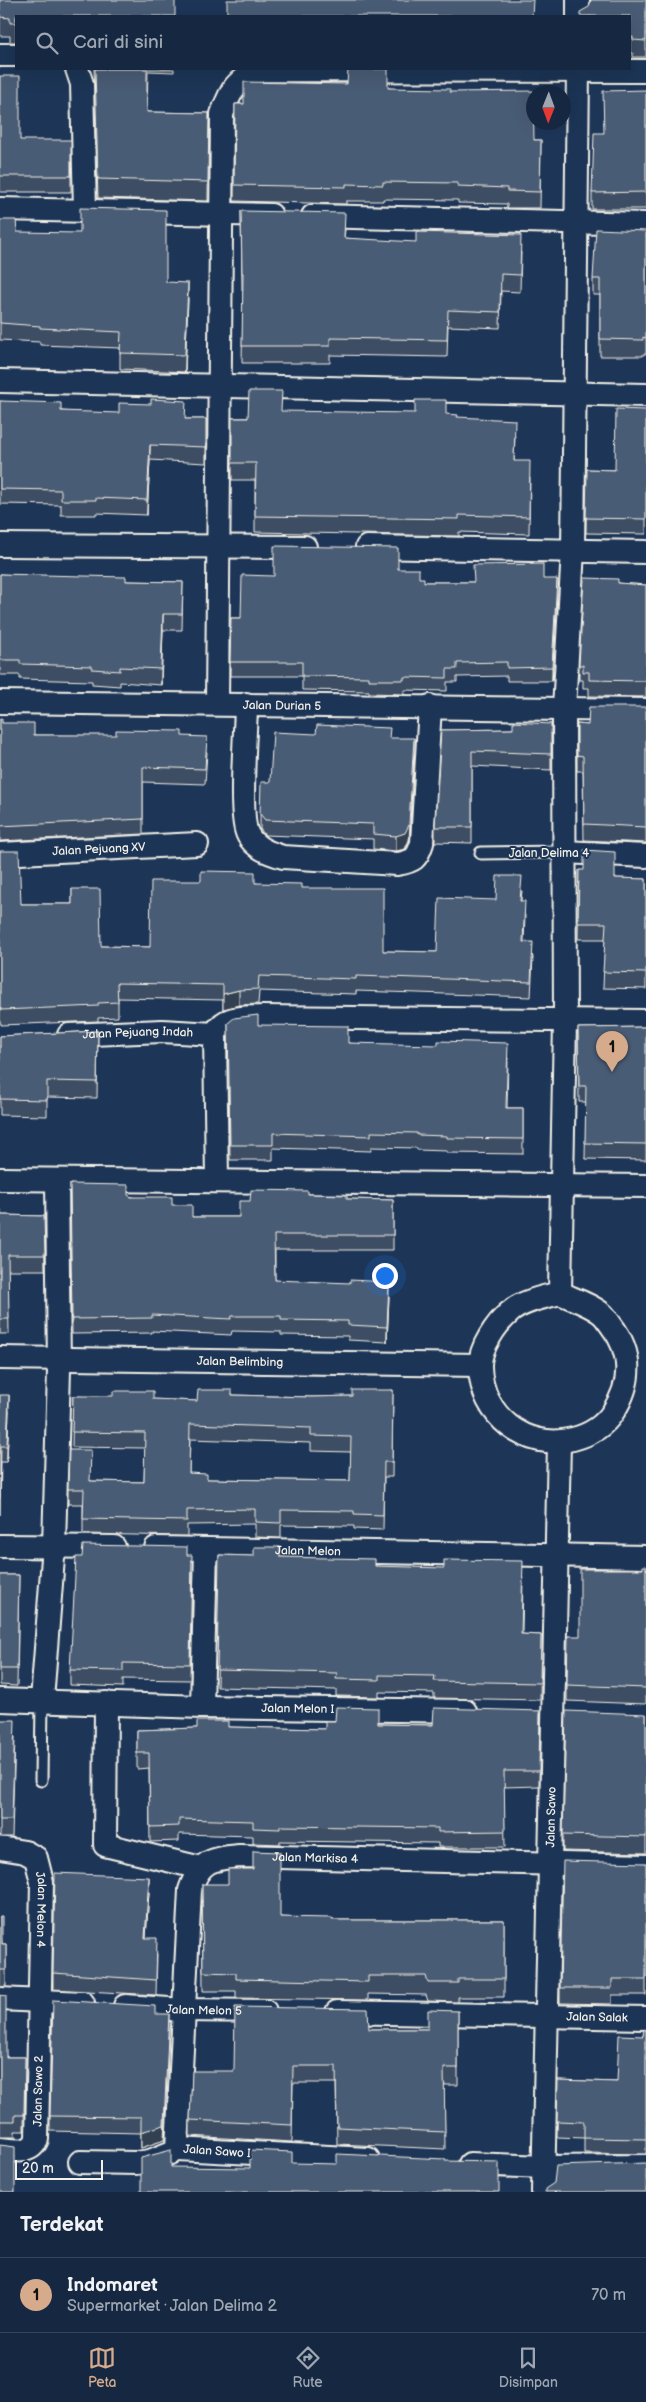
<!DOCTYPE html>
<html lang="id">
<meta charset="utf-8">
<style>
:root{--surface:#162841;--page:#1f3048;--text:#f1f3f6;--muted:#9ea6b1;--line:#35445a;--accent:#d6ab8b}
body{margin:0;font-family:"Balsamiq Sans",sans-serif;background:var(--page);color:var(--text)}
.compass{position:absolute;left:526px;top:85px;width:45px;height:45px;border-radius:50%;background:var(--surface);box-shadow:0 5px 20px #0002;rotate:181deg}
.scale{position:absolute;left:15px;bottom:12px;width:88px;box-sizing:border-box;padding-left:5px;border:2px solid #f4f1e8;border-top:0;font-size:14px;line-height:18px;white-space:nowrap;color:#f4f1e8;-webkit-text-stroke:4px #1d3557;paint-order:stroke}
.you{position:absolute;left:384px;top:1275px;width:18px;height:18px;margin:-12px;border:4px solid #fff;border-radius:50%;background:#1a73e8;box-shadow:0 0 0 8px #1a73e833}
.badge{display:grid;place-items:center;width:32px;height:32px;border-radius:50%;background:var(--accent);color:#111;font-size:16px;font-weight:700}
.pin{position:absolute;translate:-50% -41px;filter:drop-shadow(0 1px 2px #0008)}
.pin::after{content:'';position:absolute;top:26px;width:18px;height:15px;background:inherit;clip-path:polygon(0 0,100% 0,50% 100%)}
.list{margin:0;padding:0;list-style:none}
h2{display:flex;justify-content:space-between;align-items:center;height:65px;margin:0;padding:0 20px;font-size:21px}
h2 small{font-size:16px;font-weight:400;color:var(--muted)}
.list li{display:grid;grid-template-columns:32px 1fr auto;gap:15px;align-items:center;box-sizing:border-box;height:75px;padding:0 20px;border-top:1px solid var(--line)}
.list b{display:block;font-size:19px;white-space:nowrap}
.list p{margin:0;font-size:16px;white-space:nowrap;color:var(--muted)}
.list em{font-size:16px;font-style:normal;color:var(--muted)}
.icon{flex:none;width:28px;height:28px;fill:none;stroke:currentColor;stroke-width:2;stroke-linecap:round;stroke-linejoin:round}
.map{position:relative;flex:none;width:646px;height:2192px;overflow:hidden}
.search{position:absolute;background:var(--surface);box-shadow:0 5px 20px #0002;left:15px;right:15px;top:15px;height:55px;display:flex;align-items:center;gap:12px;box-sizing:border-box;padding:0 18px;border-radius:0px;color:var(--muted);font-size:19px}
.sheet{height:140px;background:var(--surface)}
nav{display:flex;justify-content:space-around;align-items:center;box-sizing:border-box;height:70px;border-top:1px solid var(--line);background:var(--surface);font-size:14px;color:var(--muted)}
nav a{display:grid;justify-items:center;gap:2px}
nav .on{color:var(--accent)}
.map>svg:first-child{display:block}
.lines{fill:none;stroke-linecap:round;stroke-linejoin:round}
.lane-casing{stroke:#f4f1e8;stroke-width:15}
.street-casing{stroke:#f4f1e8;stroke-width:26}
.lane{stroke:#1d3557;stroke-width:11}
.street{stroke:#1d3557;stroke-width:22}
.wall{fill:#3e4e64;stroke:#f4f1e8;fill-rule:evenodd}
.shaded-wall{fill:#324051;stroke:#f4f1e8}
.building{fill:#485b74;stroke:#f4f1e8;fill-rule:evenodd}
.labels{text-anchor:middle;stroke-width:4;stroke-linejoin:round;paint-order:stroke}
.street-label{font-size:12px;fill:#f4f1e8;stroke:#1d3557}
</style>
<div class="map">
<svg width="646" height="2192" viewBox="0 0 646 2192">
<rect width="100%" height="100%" fill="#1d3557"/>
<filter id="ink" filterUnits="userSpaceOnUse"><feTurbulence type="fractalNoise" baseFrequency=".02" numOctaves="2"/><feDisplacementMap in="SourceGraphic" scale="10" xChannelSelector="R" yChannelSelector="G"/><feConvolveMatrix kernelMatrix="1 2 1 2 8 2 1 2 1" color-interpolation-filters="sRGB"/></filter>
<g filter="url(#ink)">
<g class="lines">
<defs>
<g id="lane">
<path d="M481 853 564 852"/>
<path d="M41 1780 42 1700"/>
</g>
<g id="street">
<path d="M578 16V0"/>
<path d="M0 55H16"/>
<path d="M77 69 82 84 85 211"/>
<path d="M0 209 271 215"/>
<path d="M313 216 646 224"/>
<path d="M0 381 646 395"/>
<path d="M0 545 305 547"/>
<path d="M367 547 646 552"/>
<path id="s1" d="M0 702 646 710"/>
<path d="M217 704 222 114C231 89 236 79 262 70L646 71"/>
<path d="M246 704C246 729 238 818 248 835 255 848 269 853 283 857L397 864C414 861 417 859 422 843L430 706"/>
<path d="M564 852 646 856"/>
<path id="s2" d="M0 854 197 844"/>
<path id="s3" d="M69 1035 162 1031 215 1034"/>
<path d="M0 1179 646 1186"/>
<path d="M217 1181 215 1034C224 1015 243 1018 262 1017L646 1021"/>
<path d="M560 1293 565 1021 564 709 573 550 578 69"/>
<path d="M560 1293C573 1299 590 1304 601 1313 605 1316 608 1321 611 1325 633 1353 632 1383 613 1412 604 1426 589 1435 573 1439 526 1451 481 1416 480 1367 479 1348 497 1323 510 1312 522 1301 545 1297 560 1293Z"/>
<path id="s4" d="M0 1358 479 1365"/>
<path d="M0 1546 114 1547"/>
<path id="s5" d="M156 1548 646 1557"/>
<path id="s6" d="M0 1700 202 1707 465 1711"/>
<path d="M42 1700 54 1545 59 1370 57 1180"/>
<path d="M106 1703 105 1845 201 1868"/>
<path d="M202 1707 206 1549"/>
<path id="s7" d="M0 1848 25 1852 36 1858 42 1882 37 2139C31 2155 14 2150 0 2149"/>
<path d="M0 1999 83 2003"/>
<path id="s8" d="M125 2006 184 2010 265 2011"/>
<path id="s9" d="M337 2012 646 2018"/>
<path id="s10" d="M368 2159 177 2149 190 1890C200 1861 210 1859 239 1856L646 1866"/>
<path d="M80 2162 136 2163 150 2161 170 2153"/>
<path d="M470 2164 544 2167 646 2166"/>
<path id="s11" d="M543 2192 559 1443"/>
</g>
</defs>
<use href="#lane" class="lane-casing"/>
<use href="#street" class="street-casing"/>
<use href="#lane" class="lane"/>
<use href="#street" class="street"/>
</g>
<g class="wall">
<path d="M0 0 16 16V42H10V36H0Z"/>
<path d="M646 0V57H633V53H630V16Z"/>
<path d="M94 69H174V72L148 71 147 112 209 113 208 201 98 198Z"/>
<path d="M0 76 20 140 71 176V192H0Z"/>
<path d="M388 88 450 92 534 140H541L540 208H507V204L458 203V200L383 199V201H346V204L234 201 235 104H244Z"/>
<path d="M646 90V209H592V193L604 133Z"/>
<path d="M241 211 345 230 344 238 521 252 520 292 501 291 500 328 448 326 447 357 330 355V363H242L243 290H242Z"/>
<path d="M0 220 17 232 166 282 188 299 185 372 120 369V348L40 345V342L0 340Z"/>
<path d="M646 231V354H643V356H600V295H593V279Z"/>
<path d="M0 401 61 411 186 419H206V463L150 460 147 515 96 513V515H61V505L0 504Z"/>
<path d="M646 410V534L586 533 587 469 615 470Z"/>
<path d="M446 415 457 417 515 436 514 461 530 478 529 534 459 532V536L255 532V480H232V418Z"/>
<path d="M398 569 419 578 424 582H473L543 579 557 593 552 681H507V676L457 677V682H447V691L404 690V694L369 693V691L302 690V676H230L231 618H241L274 576Z"/>
<path d="M0 574 126 581 183 582 182 630H163L161 685 120 682V686L92 684V681L20 679V675H0Z"/>
<path d="M618 583 646 585V697L589 696V688H583V680H579V665Z"/>
<path d="M646 707V843L584 840 583 771H577V724L588 725Z"/>
<path d="M0 719 2 723 34 735 182 736 207 752 205 784 143 782V834L0 841Z"/>
<path d="M551 724V770L472 766V843L435 842V827L441 730 513 729Z"/>
<path d="M390 738 414 753 409 840 405 849 396 851 373 849V839L265 835 260 829V814L270 782Z"/>
<path d="M0 851 21 904H72V889L101 946 150 947 255 883 302 888 383 951 437 952 496 900 522 891 521 901 525 916 524 942 533 957 531 997 418 993 356 991V994L259 991 258 1004 239 1005 223 1009V1000L118 998V1017L98 1018V1021L1 1025V1023H0Z"/>
<path d="M579 870 615 878 646 879V989L603 988 605 939H578Z"/>
<path d="M228 1023 258 1025 348 1043 508 1058 507 1108H523V1154L447 1153V1151L417 1150V1148L371 1147V1151L273 1148V1160H230Z"/>
<path d="M646 1027V1160L585 1159 586 1102H579L578 1028Z"/>
<path d="M98 1031 97 1098 47 1097V1116L0 1115V1036Z"/>
<path d="M70 1184 172 1205 192 1217H239L250 1201 308 1194 347 1199 393 1200V1250H275V1280L389 1297 387 1342 348 1340V1336L281 1335V1332L232 1331 231 1335 152 1331V1333L72 1334Z"/>
<path d="M0 1209 1 1215 44 1216 45 1270H8L9 1334H0Z"/>
<path d="M393 1390 392 1477H384L383 1530 354 1529V1526L281 1525V1538L255 1537V1524L187 1525V1536L83 1534V1504H68V1489L90 1481 144 1482 145 1448 72 1447 73 1396 197 1401 232 1395 311 1397 352 1396ZM190 1439 311 1443V1451L351 1452 350 1481 207 1479 189 1473Z"/>
<path d="M0 1395 9 1411 7 1462H1L0 1515Z"/>
<path d="M219 1555 280 1557 375 1566 523 1578 522 1634 541 1635 540 1700 434 1698V1693L379 1692V1697L336 1696V1690L217 1687Z"/>
<path d="M646 1566V1704L567 1701V1685L580 1636Z"/>
<path d="M192 1571 190 1680 123 1679V1687L70 1685V1670Z"/>
<path d="M0 1575H19L17 1686 0 1685Z"/>
<path d="M540 1711 539 1786 504 1787 505 1847H438V1843L280 1841V1844L253 1843V1836L179 1834V1841L150 1842 149 1768 137 1769V1730L228 1727 325 1729 378 1724 433 1725Z"/>
<path d="M646 1714V1853L563 1851V1835Z"/>
<path d="M0 1720 15 1737 12 1837H0Z"/>
<path d="M646 1863V1995H612V2004L560 2003V1988Z"/>
<path d="M202 1884 280 1917 332 1920H504V1997H458V2002L428 2001 426 1995 368 1994V2000L236 1998V1991H203Z"/>
<path d="M149 1892 146 1938 157 1954 156 1995 53 1989V1973Z"/>
<path d="M0 1916 2 1944H6V1986L0 1987Z"/>
<path d="M0 1995 6 2057H25L24 2131H15V2137H0Z"/>
<path d="M458 2011V2085H444L445 2149 337 2144 336 2083H293L292 2142 190 2136V2120L234 2071 369 2029H428Z"/>
<path d="M155 2014 169 2029 164 2140 141 2148V2133L50 2131V2116Z"/>
<path d="M646 2030V2154L584 2153V2138L557 2137 558 2080 617 2082Z"/>
</g>
<g class="shaded-wall">
<path d="M188 283V299L185 372V355Z"/>
<path d="M150 445V460L147 515V500Z"/>
<path d="M557 579V593L552 681V667Z"/>
<path d="M163 614V630L161 685V669Z"/>
<path d="M414 738V753L409 840 405 849 396 851V836Z"/>
<path d="M239 990V1005L223 1009V994Z"/>
<path d="M389 1282V1297L387 1342V1327Z"/>
<path d="M9 1395V1411L7 1462V1446Z"/>
<path d="M149 1877V1892L145 1953V1938Z"/>
<path d="M169 2014V2029L164 2140 141 2148V2132Z"/>
</g>
<g class="building">
<path d="M0 0H175V16H16V23H10V18L0 17Z"/>
<path d="M227 0H533L532 16H227Z"/>
<path d="M591 0H646V41L633 40V37H630V16H580V12L589 7Z"/>
<path d="M95 69H147V112L209 113 208 182 98 179Z"/>
<path d="M348 69H388V88L450 89V92L533 91 534 140H541L540 192 507 191V188L458 186V183L383 182V185L346 184V187L234 185 235 104H244V82L347 84Z"/>
<path d="M0 76H20V140H71V176H0Z"/>
<path d="M646 90V192L592 193 594 133H604L603 91Z"/>
<path d="M80 208 166 210V282L188 283 185 355 120 353 121 332 40 328V326L0 323V220H16L17 232 80 233Z"/>
<path d="M241 211 345 213 344 238 416 242V232L521 235 520 275 501 274 500 312 448 310 447 340 330 338V346H242L243 273H242Z"/>
<path d="M596 229 646 231V338L643 337V340L600 339V279H593Z"/>
<path d="M249 391H282L281 411 415 413V400H446V414L458 415 457 417 515 420 514 461H530L529 517 459 515V519L255 516 256 463H232V418H248Z"/>
<path d="M151 399 186 401 185 419H206V447L150 445 147 500 96 498V500H61V490L0 489V401L61 403V411L119 413V403L151 404Z"/>
<path d="M616 409 646 410V519L586 518 587 469 615 470Z"/>
<path d="M274 546 398 548V569H419V578H424V582H474L473 565 543 564V579H557L552 667 507 668V662L457 663V669H447V678L404 677V680H369V677L302 676V662H230L231 618H241L242 575 274 576Z"/>
<path d="M0 574 126 577V581L183 582 182 614H163L161 669 120 667V671L92 669V666L20 664V660H0Z"/>
<path d="M584 578 618 579V583L646 585V681L589 680V672H583V665H579Z"/>
<path d="M589 707H646V827L584 824 583 756 577 755V724L588 725Z"/>
<path d="M0 719H2V723H34V735H116V730L182 731V736L207 737 205 769 143 767V819L0 826Z"/>
<path d="M513 722 551 724V754L472 751V827H435L441 730 513 729Z"/>
<path d="M317 725 390 728 389 738H414L409 825 405 833 396 836 373 834V824L265 820 260 814 261 782H270L273 732 316 734Z"/>
<path d="M584 850 615 852V878L646 879V973L603 972 606 923H578L579 870H584Z"/>
<path d="M0 851H19L21 904H72V889H100L101 946 150 947 151 881H201V871L255 872V883L302 884V888H383V951L437 952 439 898 496 900 497 876H522L520 901H525L523 942H533L531 982 418 978 356 976V979L259 976 258 989 239 990 223 994V985L117 983 118 1002 98 1003V1006L1 1010V1008H0Z"/>
<path d="M258 1015V1025L348 1026V1043L438 1045V1041L508 1043 506 1108H523V1139L447 1138V1136L417 1135V1133L371 1132V1136L273 1133V1145H230L228 1023 234 1018Z"/>
<path d="M646 1027V1144L585 1143 586 1086H579L578 1028Z"/>
<path d="M98 1031 97 1082 47 1081V1100L0 1099V1036Z"/>
<path d="M70 1184 128 1185V1195L131 1197H172V1205H192V1217H239V1201H250L251 1190 308 1191V1194L347 1195V1199L393 1200V1235H274L275 1280 350 1283V1280L389 1282 387 1327 348 1325V1321L281 1320V1316H232L231 1319 152 1315V1318L72 1319Z"/>
<path d="M0 1209H1V1215L44 1216 45 1255H8L9 1319H0Z"/>
<path d="M198 1390H232V1395L311 1397 352 1396V1390H393L392 1462H384L383 1515 354 1514V1511L281 1510V1523L255 1522V1509L187 1510V1521L83 1519 84 1489H68L69 1450H91L90 1481 144 1482 145 1433 72 1432 73 1396H113V1391H153V1399L197 1401ZM190 1424 311 1428V1436L351 1437 350 1481 207 1479V1474L189 1473Z"/>
<path d="M0 1395H9L7 1446H1L0 1498Z"/>
<path d="M83 1545 187 1547V1555H192L190 1664 123 1663V1671L70 1670 76 1557H82Z"/>
<path d="M254 1547H280V1557L375 1559V1566L444 1568V1560L523 1561 521 1634 541 1635 540 1683 434 1681 435 1676 379 1675V1680L336 1679 337 1673 217 1670 219 1555 254 1556Z"/>
<path d="M643 1566H646V1688L567 1685 568 1636H580V1569H643Z"/>
<path d="M0 1575H19L17 1669H0Z"/>
<path d="M336 1707 378 1708V1724L433 1725 434 1708 540 1711 539 1771H504L505 1831 438 1832V1828L280 1826V1829L253 1828V1821L179 1819V1826L150 1827 149 1753H137V1730L197 1728V1721H228V1727L325 1729V1721H335Z"/>
<path d="M566 1711 646 1714V1837L563 1835Z"/>
<path d="M0 1720H15L12 1820H0Z"/>
<path d="M253 1851 280 1852V1917L332 1918V1920H504V1979H458V1983H428L426 1976H368V1982L236 1979V1973L203 1972 202 1884H228V1869H253Z"/>
<path d="M563 1861 646 1863V1979H612V1988H560Z"/>
<path d="M55 1873 149 1877 145 1938H157L156 1980 53 1973Z"/>
<path d="M0 1916H2V1944H6V1970H0Z"/>
<path d="M0 1995 6 1996V2057H25L24 2115H15V2121H0Z"/>
<path d="M53 2000 155 2006V2014H169L164 2125 141 2132V2117L50 2116Z"/>
<path d="M235 2007 368 2009 369 2029H428V2010L458 2011V2068H444L445 2132 337 2127 336 2066H293L292 2125 190 2120 192 2071H234Z"/>
<path d="M644 2029 646 2030V2139L584 2138V2122L557 2121 558 2080 617 2082 619 2035 643 2036Z"/>
<path d="M0 2145 15 2147V2192H0Z"/>
<path d="M171 2150V2167L250 2168V2150L292 2152V2163L337 2164V2154L445 2159V2161L499 2162V2192H141V2158Z"/>
<path d="M646 2163V2192H545V2189L554 2183 556 2166Z"/>
</g>
</g>
<g class="labels">
<g class="street-label">
<text dy="4" stroke="none"><textPath href="#s1" startOffset="282">Jalan Durian 5</textPath></text>
<text dy="4" stroke="none"><textPath href="#s2" startOffset="99">Jalan Pejuang XV</textPath></text>
<text x="549" y="857">Jalan Delima 4</text>
<text dy="4" stroke="none"><textPath href="#s3" startOffset="69">Jalan Pejuang Indah</textPath></text>
<text dy="4" stroke="none"><textPath href="#s4" startOffset="240">Jalan Belimbing</textPath></text>
<text dy="4" stroke="none"><textPath href="#s5" startOffset="152">Jalan Melon</textPath></text>
<text dy="4" stroke="none"><textPath href="#s6" startOffset="298">Jalan Melon I</textPath></text>
<text dy="4" stroke="none"><textPath href="#s11" startOffset="375">Jalan Sawo</textPath></text>
<text dy="4" stroke="none"><textPath href="#s10" startOffset="592">Jalan Markisa 4</textPath></text>
<text dy="4" stroke="none"><textPath href="#s7" startOffset="90">Jalan Melon 4</textPath></text>
<text dy="4" stroke="none"><textPath href="#s8" startOffset="79">Jalan Melon 5</textPath></text>
<text dy="4" stroke="none"><textPath href="#s9" startOffset="260">Jalan Salak</textPath></text>
<text transform="translate(38 2091) rotate(-89)" y="4">Jalan Sawo 2</text>
<text transform="translate(217 2151) rotate(4)" y="4">Jalan Sawo I</text>
</g>
</g>
</svg>
<svg class="compass" viewBox="-18 -18 36 36"><path d="M0-13l5 13h-10z" fill="#e53935"/><path d="M0 13l5-13h-10z" fill="#9ea6b1"/></svg>
<div class="scale">20 m</div>
<div class="you"></div>
<div class="pin badge" style="left:612px;top:1072px">1</div>
<div class="search"><svg class="icon" aria-label="search" viewBox="0 0 24 24"><circle cx="10" cy="10" r="6"/><path d="M15 15l6 6"/></svg>Cari di sini</div>
</div>
<section class="sheet">
<h2>Terdekat<small></small></h2>
<ul class="list">
<li><span class="badge">1</span><div><b>Indomaret</b><p>Supermarket · Jalan Delima 2</p></div><em>70 m</em></li>
</ul>
</section>
<nav>
<a class="on"><svg class="icon" aria-label="map" viewBox="0 0 24 24"><path d="M3 6l6-2 6 2 6-2v14l-6 2-6-2-6 2zM9 4v14M15 6v14"/></svg>Peta</a>
<a><svg class="icon" aria-label="directions" viewBox="0 0 24 24"><path d="M12 3l9 9-9 9-9-9zM9 14v-3h6M13 9l2 2-2 2"/></svg>Rute</a>
<a><svg class="icon" aria-label="saved" viewBox="0 0 24 24"><path d="M7 4h10v16l-5-4-5 4z"/></svg>Disimpan</a>
</nav>
